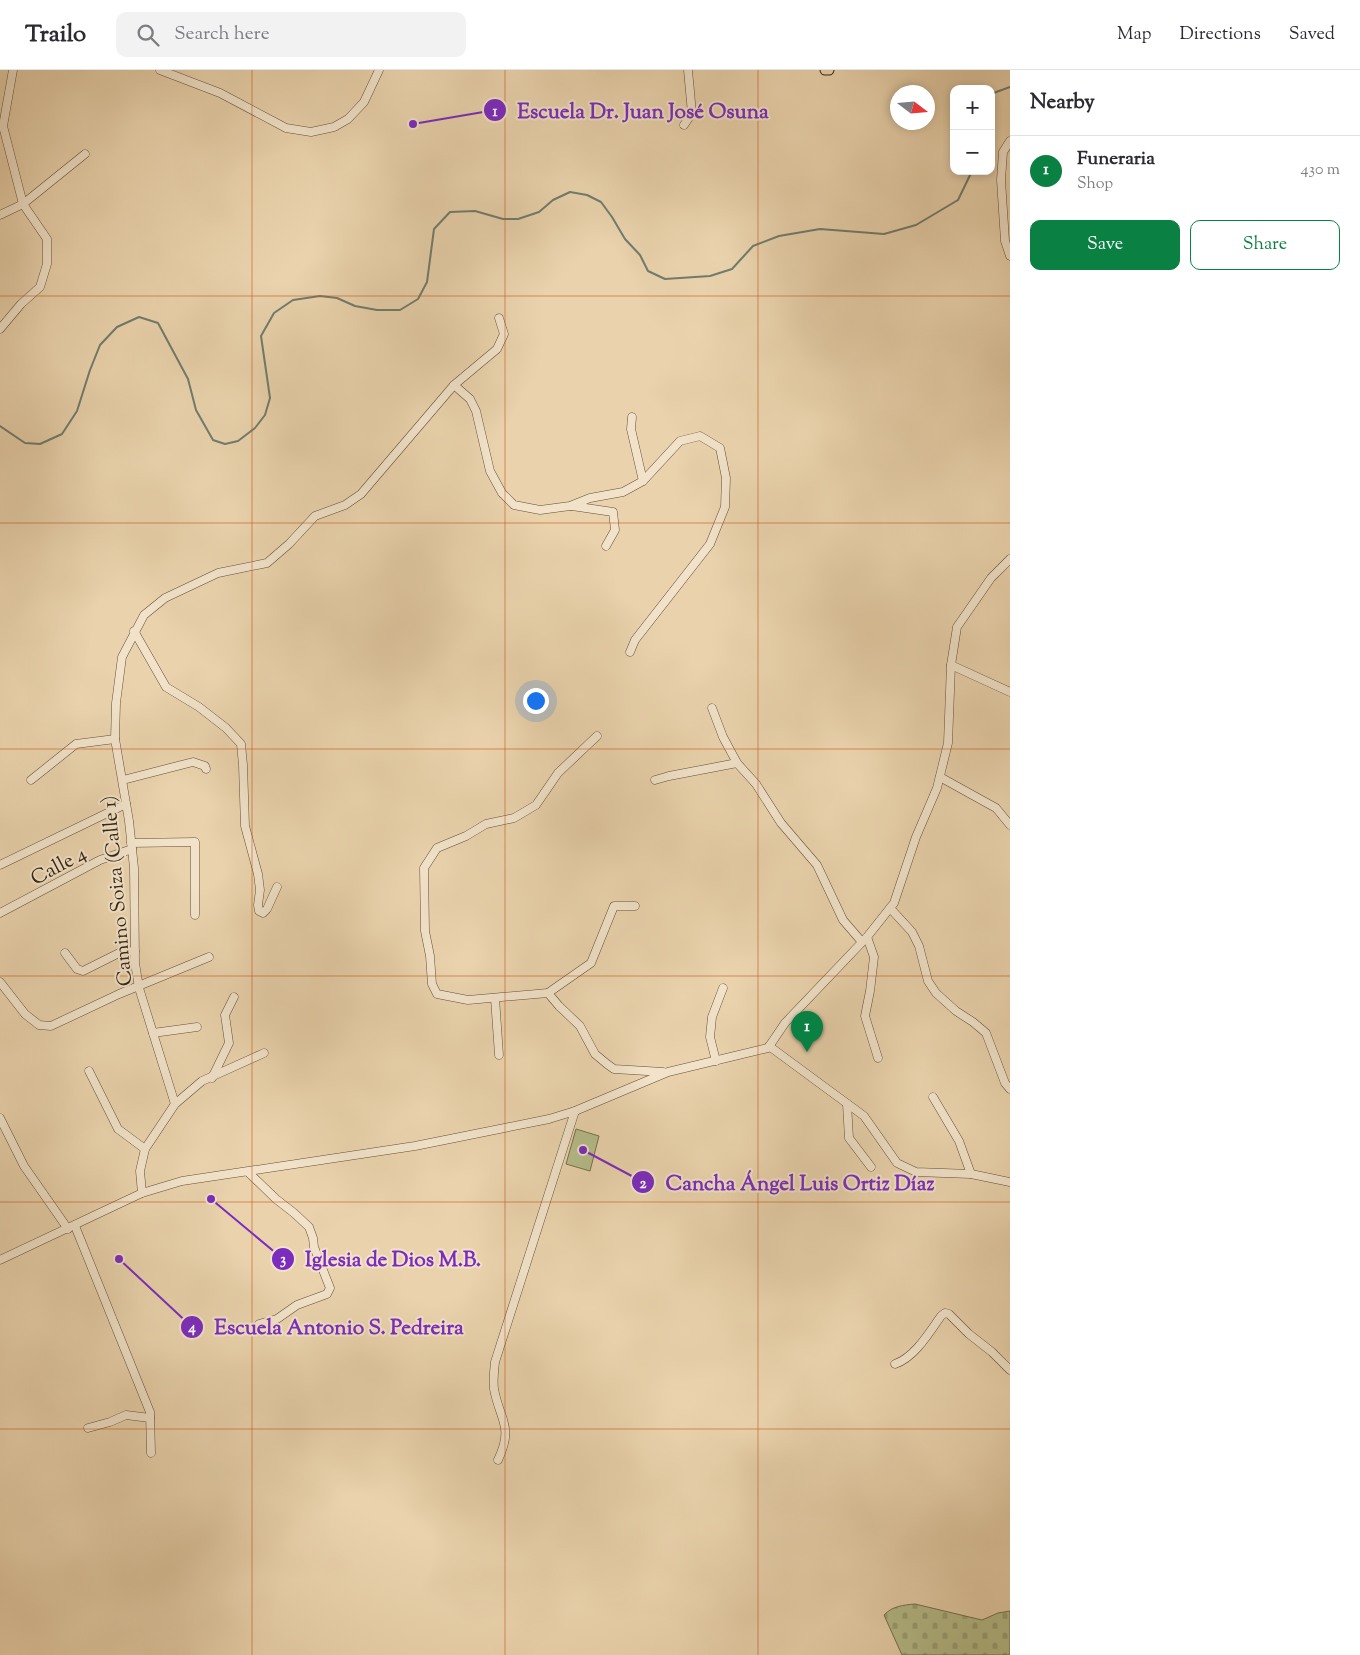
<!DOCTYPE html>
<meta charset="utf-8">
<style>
:root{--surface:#fff;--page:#f2f2f3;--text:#2b2b33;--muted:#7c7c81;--line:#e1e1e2;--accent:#0b8043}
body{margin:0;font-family:"Sorts Mill Goudy",serif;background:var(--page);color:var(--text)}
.controls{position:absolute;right:15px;top:15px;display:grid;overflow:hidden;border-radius:10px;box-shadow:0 2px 8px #0003}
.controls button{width:45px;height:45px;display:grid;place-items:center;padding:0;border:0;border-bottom:1px solid var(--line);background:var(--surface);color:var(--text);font:25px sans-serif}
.compass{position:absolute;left:890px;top:15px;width:45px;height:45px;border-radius:50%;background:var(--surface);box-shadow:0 2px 8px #0003;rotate:106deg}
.you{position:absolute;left:535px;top:630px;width:18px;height:18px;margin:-12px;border:4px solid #fff;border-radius:50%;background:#1a73e8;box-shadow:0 0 0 8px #1a73e833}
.badge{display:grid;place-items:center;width:32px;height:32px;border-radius:50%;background:var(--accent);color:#fff;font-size:16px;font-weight:700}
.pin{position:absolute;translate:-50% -41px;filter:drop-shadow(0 1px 2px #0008)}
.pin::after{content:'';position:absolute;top:26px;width:18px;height:15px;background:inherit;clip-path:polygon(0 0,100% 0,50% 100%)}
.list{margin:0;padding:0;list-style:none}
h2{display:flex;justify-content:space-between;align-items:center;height:65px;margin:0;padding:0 20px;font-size:21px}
h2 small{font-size:16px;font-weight:400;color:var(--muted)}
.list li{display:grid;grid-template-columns:32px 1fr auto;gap:15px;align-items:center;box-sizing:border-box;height:70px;padding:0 20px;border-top:1px solid var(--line)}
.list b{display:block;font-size:19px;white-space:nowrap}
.list p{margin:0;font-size:16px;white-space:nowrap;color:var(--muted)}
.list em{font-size:16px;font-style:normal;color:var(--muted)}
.actions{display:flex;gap:10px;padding:15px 20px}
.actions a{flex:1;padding:11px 0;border:1px solid var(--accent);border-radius:10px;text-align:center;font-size:18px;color:var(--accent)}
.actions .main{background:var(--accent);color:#fff}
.icon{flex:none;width:28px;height:28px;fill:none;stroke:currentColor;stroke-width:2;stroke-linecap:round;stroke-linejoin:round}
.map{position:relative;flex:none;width:1010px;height:1585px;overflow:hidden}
header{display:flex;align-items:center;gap:30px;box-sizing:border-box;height:70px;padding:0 25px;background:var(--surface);border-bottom:1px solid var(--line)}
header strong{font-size:24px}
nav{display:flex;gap:28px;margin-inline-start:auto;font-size:18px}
.search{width:350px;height:45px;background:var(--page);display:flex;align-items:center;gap:12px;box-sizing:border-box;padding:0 18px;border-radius:10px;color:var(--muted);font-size:19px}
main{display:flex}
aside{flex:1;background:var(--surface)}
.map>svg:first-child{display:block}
.cemetery{fill:url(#cemetery-stones);stroke:#75704e}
.pitch{fill:#b5bc8a;stroke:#75704e}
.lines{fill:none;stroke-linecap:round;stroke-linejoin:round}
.stream{stroke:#707c6f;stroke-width:2}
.minor-casing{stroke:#625039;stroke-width:9}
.major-casing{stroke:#352413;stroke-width:11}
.minor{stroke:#f1e2c9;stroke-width:8}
.major{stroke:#e9d2ac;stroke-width:9}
.grid{fill:none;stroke:#c44e0d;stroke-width:1;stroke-opacity:0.55}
.labels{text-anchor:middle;stroke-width:4;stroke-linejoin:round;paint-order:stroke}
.street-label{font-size:20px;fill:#352413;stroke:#f1e2c9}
.leader{fill:none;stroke:#7b2cbf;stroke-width:2}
.callout-dot{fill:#7b2cbf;stroke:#f1e2c9;stroke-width:2}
.mark-label{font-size:15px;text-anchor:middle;font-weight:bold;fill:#fff}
.callout-label{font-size:21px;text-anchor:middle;font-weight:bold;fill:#7b2cbf;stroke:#f1e2c9;stroke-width:4;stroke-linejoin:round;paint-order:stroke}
</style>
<header>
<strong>Trailo</strong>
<div class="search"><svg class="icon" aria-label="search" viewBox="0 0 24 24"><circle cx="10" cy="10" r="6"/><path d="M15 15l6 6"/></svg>Search here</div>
<nav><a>Map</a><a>Directions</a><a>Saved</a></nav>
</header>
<main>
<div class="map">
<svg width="1010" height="1585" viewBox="0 0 1010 1585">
<defs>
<pattern id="cemetery-stones" width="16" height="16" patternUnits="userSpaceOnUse" patternTransform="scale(1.25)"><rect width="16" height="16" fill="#b5bc8a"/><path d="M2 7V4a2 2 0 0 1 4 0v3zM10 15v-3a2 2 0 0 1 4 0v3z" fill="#9ca176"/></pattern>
</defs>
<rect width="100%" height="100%" fill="#e9d2ac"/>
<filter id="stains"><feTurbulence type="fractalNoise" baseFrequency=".004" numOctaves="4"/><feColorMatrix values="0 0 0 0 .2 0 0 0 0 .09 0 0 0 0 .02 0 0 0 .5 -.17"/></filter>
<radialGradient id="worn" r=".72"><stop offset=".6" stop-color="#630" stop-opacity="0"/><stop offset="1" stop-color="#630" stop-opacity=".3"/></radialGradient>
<path class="cemetery" d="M915 1534 982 1550 998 1543 1010 1541V1585H902L884 1545C892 1536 904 1535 915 1534Z"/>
<path class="pitch" d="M576 1059 599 1066 590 1101 566 1094Z"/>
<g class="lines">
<g class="stream">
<path d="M991 24 1010 17"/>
<path d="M0 356 25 373 40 374 62 364 77 341 90 300 100 275 117 257 139 247 158 253 188 309 196 340 213 370 225 374 238 371 255 358 265 345 270 328 261 266 274 243 293 230 320 226 337 228 355 236 377 240H400L418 229 427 212 434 159 450 142 475 141 503 149H518L539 142 553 130 570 122 587 125 601 132 612 147 625 169 640 185 648 201 665 209 710 206 732 199 753 176 779 166 820 159 884 164 916 155 958 130 972 101"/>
</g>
<defs>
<g id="minor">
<path d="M160 0 220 23 286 58 311 62 334 57 348 49 364 32 379 0"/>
<path d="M684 55 692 43 688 0"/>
<path d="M1010 71 1003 82 1001 110 1005 171 1010 186"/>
<path d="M0 145 23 134 85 84"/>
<path d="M0 259 21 234 40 217 47 194V169L23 134 3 56 13 0"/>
<path d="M454 315 470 329 476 341 490 401 502 423 514 435 540 440 570 436 590 428 623 422 643 411 680 371 700 366 720 378 726 408 725 437 710 474 635 570 630 582"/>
<path d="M632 347 631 359 643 411"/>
<path d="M572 436 613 442 615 460 606 476"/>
<path d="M134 561 166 617 199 637 226 658 241 674 243 695 245 756 258 804 260 820 258 835 259 841 263 843 267 839 277 817"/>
<path d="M951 595 1010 622"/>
<path d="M712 638 723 667 737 693"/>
<path d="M597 666 558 703 536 735 514 748 486 754 466 766 437 778 424 798 425 861 430 886 432 914 437 924 468 930 548 923 559 936 580 956 595 984 607 994 614 999 663 1002"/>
<path d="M940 707 996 738 1010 755"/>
<path d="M31 710 76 674 115 669"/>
<path d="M123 710 193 692 205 696 206 699"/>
<path d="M655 710 669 706 737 693 756 714 781 753 817 795 843 850 862 872"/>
<path d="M131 773 195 772V845"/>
<path d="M0 795 126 734"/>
<path d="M890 838 912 862 919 876 928 911 936 923 956 941 973 952 986 963 1005 1013 1010 1019"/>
<path d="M0 843 100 790 132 779"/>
<path d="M867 867 874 887 870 921 865 946 878 988"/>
<path d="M65 883 77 899 83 901 121 882 135 881"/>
<path d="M0 912 25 944 39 955 51 956 119 924 209 887"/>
<path d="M548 923 591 893 614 836H635"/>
<path d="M495 928 499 985"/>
<path d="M153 963 197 957"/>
<path d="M769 976 864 1046 897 1093 916 1102 971 1104 1010 1112"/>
<path d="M716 991 710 967 712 947 723 918"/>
<path d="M89 1001 118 1059 145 1079"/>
<path d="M212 1008 229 973 225 945 234 927"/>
<path d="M933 1027 959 1071 971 1104"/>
<path d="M175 1034 202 1011 264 983"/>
<path d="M847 1034 849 1068 871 1097"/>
<path d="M0 1048 24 1096 68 1159"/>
<path d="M248 1102 276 1129 294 1143 309 1157 313 1168 314 1177 330 1218 327 1224 297 1235 277 1249 259 1254"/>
<path d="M142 1123 140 1101 145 1079 175 1034 139 918 135 893 134 798 129 751 115 669 116 633 122 587 144 545 165 528 218 503 267 493 289 474 315 446 345 435 361 424 454 315 497 279 504 264 499 248"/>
<path d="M75 1156 150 1342 151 1383"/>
<path d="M0 1190 142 1123 182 1111 415 1076 549 1049 575 1041 668 1002 768 978 785 953 867 867 894 833 916 767 937 718 948 673 951 595 957 557 991 508 1010 489"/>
<path d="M895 1294C915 1287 929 1263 941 1246L945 1243 949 1244 969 1264 992 1282 1010 1300"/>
<path d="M88 1358 110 1352 126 1345 150 1348"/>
<path d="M498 1390C514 1356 500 1351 494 1319 493 1311 494 1301 495 1292L575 1041"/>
</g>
<path id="major" d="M825 0H829"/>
</defs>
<use href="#minor" class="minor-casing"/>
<use href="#major" class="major-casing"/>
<use href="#minor" class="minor"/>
<use href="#major" class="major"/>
</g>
<path class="grid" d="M252 0V1585M505 0V1585M758 0V1585M0 226H1010M0 453H1010M0 679H1010M0 906H1010M0 1132H1010M0 1359H1010"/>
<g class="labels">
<g class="street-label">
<text transform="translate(58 795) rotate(-28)" y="7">Calle 4</text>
<text transform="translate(116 821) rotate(-95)" y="7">Camino Soiza (Calle 1)</text>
</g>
</g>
<path class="leader" d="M413 54L495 40M583 1080L643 1112M211 1129L283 1189M119 1189L192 1257"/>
<g class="callout-dot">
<circle cx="413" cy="54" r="5"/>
<circle cx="583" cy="1080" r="5"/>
<circle cx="211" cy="1129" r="5"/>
<circle cx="119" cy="1189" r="5"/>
<circle cx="495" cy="40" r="12"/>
<circle cx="643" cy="1112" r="12"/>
<circle cx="283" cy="1189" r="12"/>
<circle cx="192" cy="1257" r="12"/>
</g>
<g class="mark-label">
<text x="495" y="46">1</text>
<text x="643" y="1118">2</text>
<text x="283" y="1194">3</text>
<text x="192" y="1262">4</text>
</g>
<g class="callout-label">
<text x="643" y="48">Escuela Dr. Juan José Osuna</text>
<text x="800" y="1120">Cancha Ángel Luis Ortiz Díaz</text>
<text x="393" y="1196">Iglesia de Dios M.B.</text>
<text x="339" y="1264">Escuela Antonio S. Pedreira</text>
</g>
<rect width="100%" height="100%" filter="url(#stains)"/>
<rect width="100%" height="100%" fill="url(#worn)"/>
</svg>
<div class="controls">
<button>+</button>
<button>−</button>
</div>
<svg class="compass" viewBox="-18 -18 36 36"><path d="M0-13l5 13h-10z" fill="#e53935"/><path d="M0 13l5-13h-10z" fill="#7c7c81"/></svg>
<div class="you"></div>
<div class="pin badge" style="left:807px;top:982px">1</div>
</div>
<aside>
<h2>Nearby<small></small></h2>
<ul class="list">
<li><span class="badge">1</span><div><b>Funeraria</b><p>Shop</p></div><em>430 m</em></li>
</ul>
<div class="actions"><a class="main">Save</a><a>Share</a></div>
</aside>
</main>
